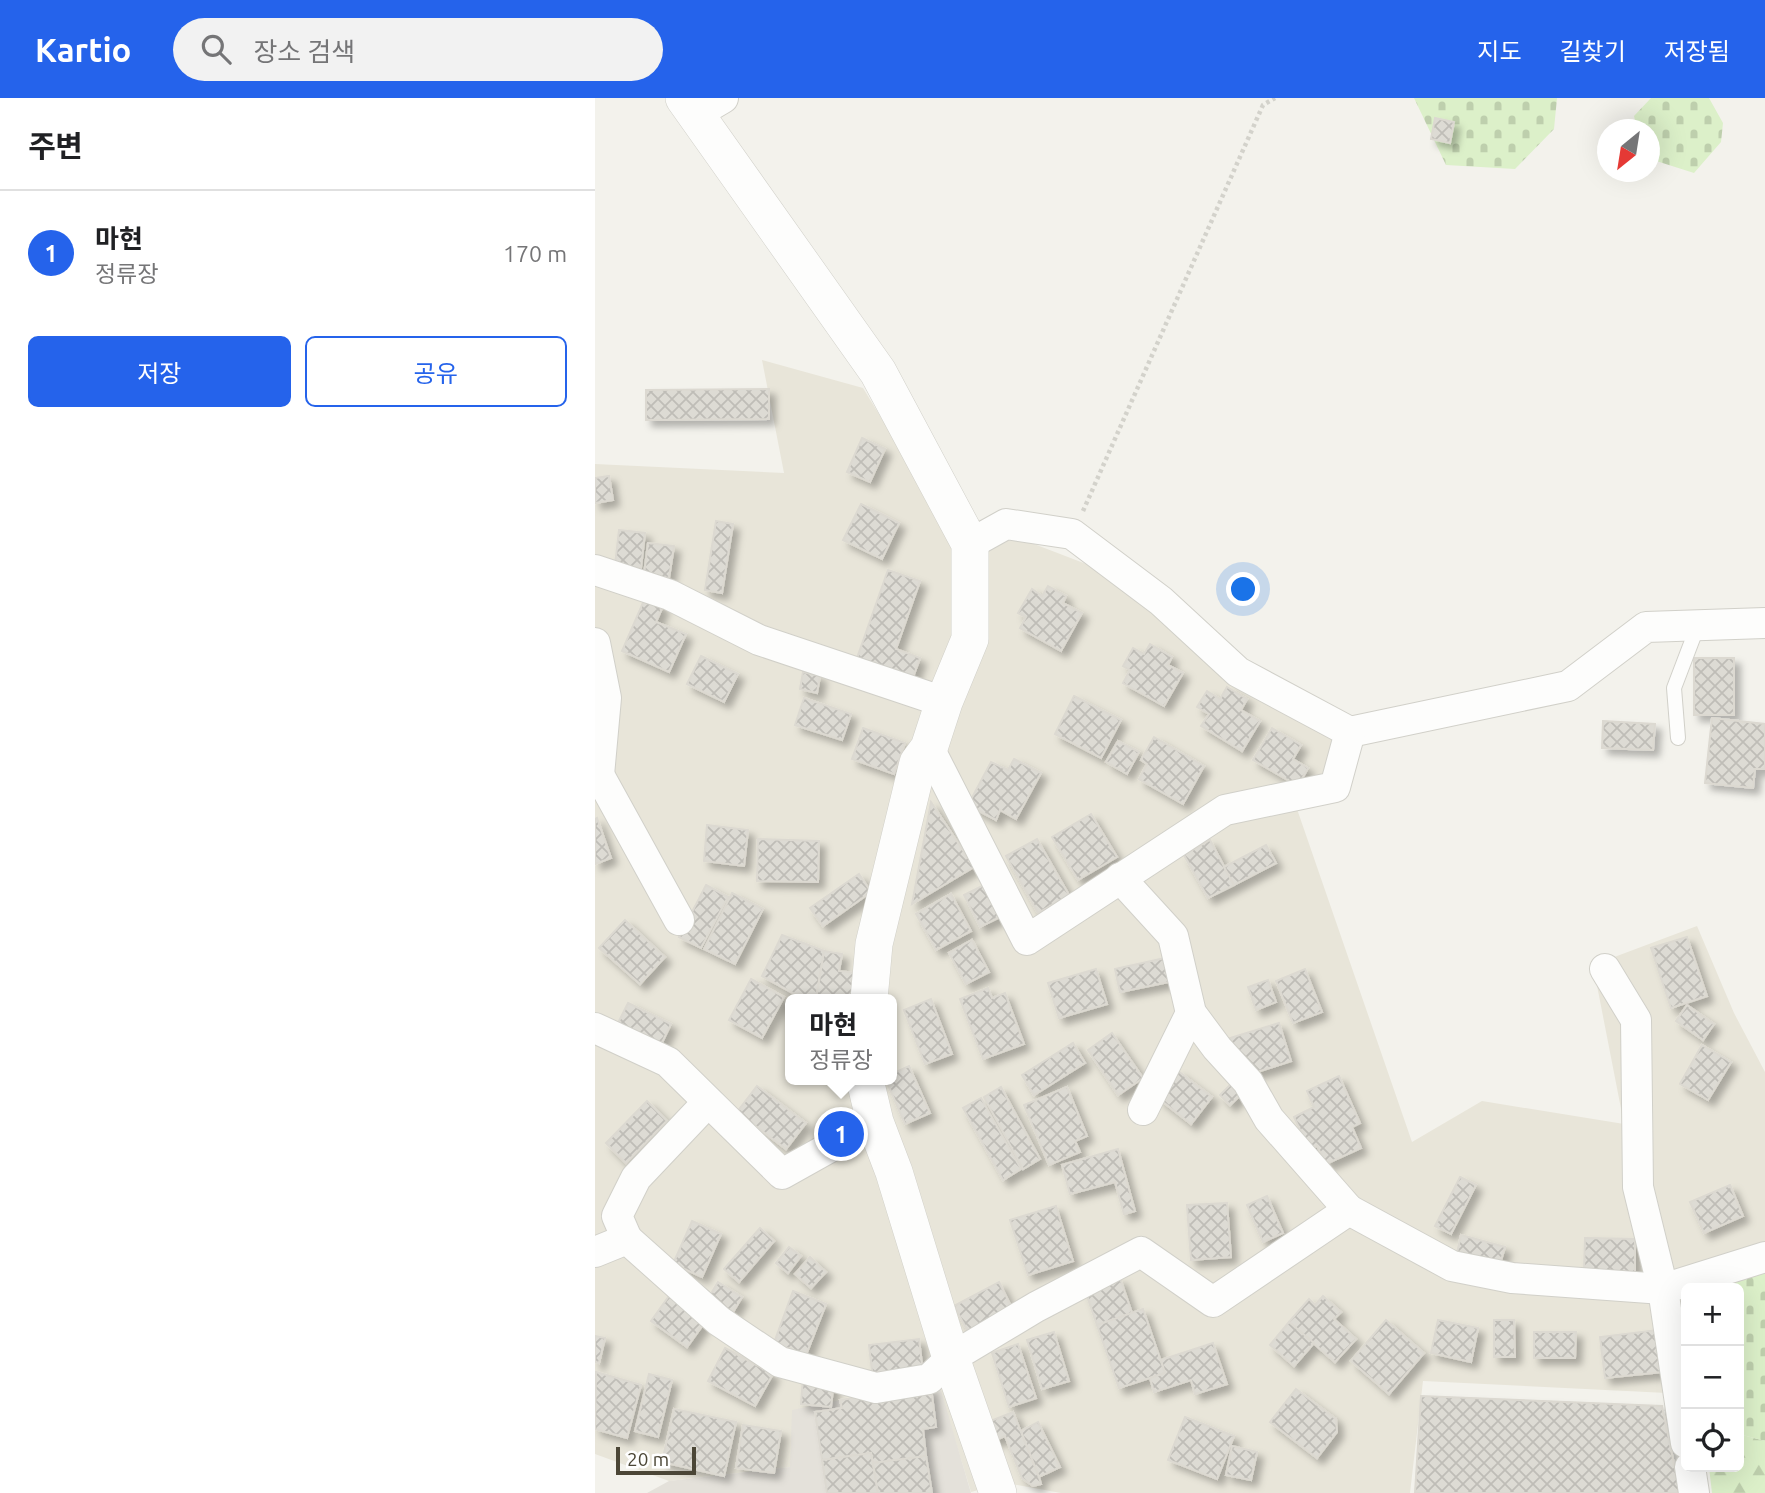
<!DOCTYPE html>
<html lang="ko">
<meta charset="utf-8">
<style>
:root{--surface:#fff;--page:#f2f2f2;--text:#202124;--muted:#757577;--line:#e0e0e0;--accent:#2563eb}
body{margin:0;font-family:Ubuntu,"Noto Sans KR",sans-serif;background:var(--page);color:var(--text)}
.controls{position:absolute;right:21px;bottom:21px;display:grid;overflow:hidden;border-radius:10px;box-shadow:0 7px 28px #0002}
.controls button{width:63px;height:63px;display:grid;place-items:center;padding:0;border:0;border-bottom:2px solid var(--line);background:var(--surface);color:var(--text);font:35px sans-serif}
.compass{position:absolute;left:1002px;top:21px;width:63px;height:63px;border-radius:50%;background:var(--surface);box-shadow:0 7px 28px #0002;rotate:210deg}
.scale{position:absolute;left:21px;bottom:18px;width:80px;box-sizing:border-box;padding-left:7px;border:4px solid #4b4636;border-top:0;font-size:19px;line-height:24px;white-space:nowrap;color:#4b4636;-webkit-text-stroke:5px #fff;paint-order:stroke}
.you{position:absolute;left:649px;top:492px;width:24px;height:24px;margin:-18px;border:5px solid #fff;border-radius:50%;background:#1a73e8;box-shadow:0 0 0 10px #1a73e833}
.badge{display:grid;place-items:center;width:46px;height:46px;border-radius:50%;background:var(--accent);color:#fff;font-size:23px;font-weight:700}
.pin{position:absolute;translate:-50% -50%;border:4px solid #fff;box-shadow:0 2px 7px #0006}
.popup{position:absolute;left:190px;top:896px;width:112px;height:91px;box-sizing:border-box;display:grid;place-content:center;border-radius:10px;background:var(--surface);filter:drop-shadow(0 2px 5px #0005);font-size:23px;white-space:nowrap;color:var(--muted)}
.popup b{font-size:26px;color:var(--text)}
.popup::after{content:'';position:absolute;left:50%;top:100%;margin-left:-14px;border:14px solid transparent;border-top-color:var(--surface)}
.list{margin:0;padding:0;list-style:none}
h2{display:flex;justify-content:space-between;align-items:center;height:91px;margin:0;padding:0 28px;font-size:30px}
h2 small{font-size:23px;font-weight:400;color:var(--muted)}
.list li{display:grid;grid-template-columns:46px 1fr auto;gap:21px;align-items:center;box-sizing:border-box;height:126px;padding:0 28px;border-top:2px solid var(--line)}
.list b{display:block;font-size:26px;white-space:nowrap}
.list p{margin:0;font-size:23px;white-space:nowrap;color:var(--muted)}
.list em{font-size:23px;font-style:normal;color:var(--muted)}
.actions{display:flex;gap:14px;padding:21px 28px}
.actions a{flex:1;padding:16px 0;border:2px solid var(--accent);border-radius:10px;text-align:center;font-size:24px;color:var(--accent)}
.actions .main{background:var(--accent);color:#fff}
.icon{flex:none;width:38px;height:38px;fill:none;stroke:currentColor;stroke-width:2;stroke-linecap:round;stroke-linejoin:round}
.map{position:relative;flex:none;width:1170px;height:1395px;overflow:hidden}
header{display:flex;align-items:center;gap:42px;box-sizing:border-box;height:98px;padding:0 35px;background:var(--accent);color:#fff}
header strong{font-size:33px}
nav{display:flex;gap:38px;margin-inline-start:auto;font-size:24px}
.search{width:490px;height:63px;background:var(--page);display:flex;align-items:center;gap:18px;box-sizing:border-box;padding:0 24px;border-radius:38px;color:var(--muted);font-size:26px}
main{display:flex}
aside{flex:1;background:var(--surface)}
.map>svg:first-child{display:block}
.residential{fill:#e8e5d9;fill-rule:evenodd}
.industrial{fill:#e4e1da}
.forest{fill:url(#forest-firs)}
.cemetery{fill:url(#cemetery-stones)}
.building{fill:url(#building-cross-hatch);stroke:#dcd9d1;stroke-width:2;filter:url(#shadow)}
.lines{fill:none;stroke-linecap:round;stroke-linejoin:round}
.service-casing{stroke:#d1d0c9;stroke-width:16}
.minor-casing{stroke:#d1d0c9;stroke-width:32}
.tertiary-casing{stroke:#d1d0c9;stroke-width:38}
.path{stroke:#d3d2cb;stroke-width:4.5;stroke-dasharray:3.5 3.5;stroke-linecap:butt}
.service{stroke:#fdfdfc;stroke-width:14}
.minor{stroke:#fdfdfc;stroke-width:30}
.tertiary{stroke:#fdfdfc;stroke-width:37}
</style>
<header>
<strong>Kartio</strong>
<div class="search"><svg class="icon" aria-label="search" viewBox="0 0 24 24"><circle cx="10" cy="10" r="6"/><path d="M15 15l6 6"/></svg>장소 검색</div>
<nav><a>지도</a><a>길찾기</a><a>저장됨</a></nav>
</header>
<main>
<aside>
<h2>주변<small></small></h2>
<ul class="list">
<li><span class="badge">1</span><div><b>마현</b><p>정류장</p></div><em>170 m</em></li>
</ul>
<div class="actions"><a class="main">저장</a><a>공유</a></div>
</aside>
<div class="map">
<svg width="1170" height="1395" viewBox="0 0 1170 1395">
<defs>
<pattern id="forest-firs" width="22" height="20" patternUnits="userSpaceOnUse" patternTransform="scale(1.75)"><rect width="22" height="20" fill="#dcf0c9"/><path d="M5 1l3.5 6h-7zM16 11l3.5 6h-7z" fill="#becfad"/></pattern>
<pattern id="cemetery-stones" width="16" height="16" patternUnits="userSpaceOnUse" patternTransform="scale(1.75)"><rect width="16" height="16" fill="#dcf0c9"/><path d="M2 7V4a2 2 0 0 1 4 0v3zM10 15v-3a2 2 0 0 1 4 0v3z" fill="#becfad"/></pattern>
<pattern id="building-cross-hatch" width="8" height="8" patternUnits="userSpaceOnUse" patternTransform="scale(1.75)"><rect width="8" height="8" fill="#dddbd4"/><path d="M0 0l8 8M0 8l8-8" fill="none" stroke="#bfbdb7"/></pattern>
<filter id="shadow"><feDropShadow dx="6" dy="6" stdDeviation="3.5" flood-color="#0004"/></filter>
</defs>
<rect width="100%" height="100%" fill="#f3f2ec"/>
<path class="residential" d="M167 262 268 290 365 449 426 441 499 469 743 628 732 681 702 711 817 1044 887 1003 1029 1026 998 867 1102 828 1139 915 1170 974V1146L1077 1175 1072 1295 828 1283 815 1395H466L411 1385 376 1394 342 1283 196 1369 74 1383 0 1356V366L189 375ZM195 901H297V982H195Z"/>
<path class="industrial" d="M343 1282 376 1395H52L74 1383 195 1369 197 1312Z"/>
<path class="forest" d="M1144 1336 1170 1343V1395H1117L1114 1369H1144Z"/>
<g class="cemetery">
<path d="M819 0H962L959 31 920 71 851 67Z"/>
<path d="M1056 0H1114L1128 25 1126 44 1099 75 1055 61 1054 32 1042 31 1039 18Z"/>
<path d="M1170 1175V1343L1144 1336V1190H1110Z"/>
</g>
<g class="building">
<path d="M840 20 859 24 855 45 836 41Z"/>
<path d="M174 291V321L51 322V292Z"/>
<path d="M267 340 290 351 275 384 252 374Z"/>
<path d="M14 378 18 402 0 405V380Z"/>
<path d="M266 406 304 425 287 461 248 442Z"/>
<path d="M121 423 138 426 127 495 110 492Z"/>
<path d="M24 432 50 435 46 470 20 467Z"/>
<path d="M53 445 79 448 74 480 49 476Z"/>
<path d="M293 472 325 483 301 551 325 560 317 582 261 563Z"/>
<path d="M453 488 471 498 468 505 487 515 466 553 425 530 431 519 423 515 437 491 447 498Z"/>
<path d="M50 500 68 508 61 524 91 536 74 574 27 553Z"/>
<path d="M555 546 577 559 573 567 588 575 569 608 528 585 535 572 528 568 538 550 549 556Z"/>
<path d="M106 558 143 576 129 604 92 586Z"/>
<rect x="1099" y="560" width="40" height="57"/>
<path d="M208 574 225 578 222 595 205 591Z"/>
<path d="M632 589 652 601 646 612 665 623 647 653 606 628 614 616 602 609 612 593 625 601Z"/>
<path d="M479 598 526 622 506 660 460 636Z"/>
<path d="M209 600 256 616 247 642 200 627Z"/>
<path d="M1117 620 1170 626V671H1160L1158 690 1110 685Z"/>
<path d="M1008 623 1060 626 1058 652 1007 650Z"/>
<path d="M268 630 310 645 299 676 257 661Z"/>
<path d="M677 630 706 647 698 661 713 670 703 688 658 662Z"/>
<path d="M559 639 609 668 588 706 544 681 552 666 546 662Z"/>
<path d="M523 643 544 654 532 676 511 664Z"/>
<path d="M419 661 446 675 421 721 405 712 401 722 373 707 396 664 413 672Z"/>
<path d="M336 704 379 769 317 806Z"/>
<path d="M496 716 522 759 483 782 457 739Z"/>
<path d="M2 720 16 760 0 766V721Z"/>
<path d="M112 727 153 732 149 768 109 763Z"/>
<path d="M163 741 224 743 223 784 162 783Z"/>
<path d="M442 741 474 797 443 815 411 758Z"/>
<path d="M615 742 639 787 613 800 589 757Z"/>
<path d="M671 747 681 765 639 787 629 769Z"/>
<path d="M264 776 276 794 228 828 215 810Z"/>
<path d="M391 786 407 818 385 829 369 797Z"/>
<path d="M111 787 133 799 106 850 84 839Z"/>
<path d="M137 795 168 811 140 866 109 851Z"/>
<path d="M356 796 376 833 341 852 321 816Z"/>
<path d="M30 822 70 859 45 886 4 850Z"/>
<path d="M187 837 229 853 221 901 205 899 167 878Z"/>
<path d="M1092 839 1112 898 1076 910 1056 850Z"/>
<path d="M377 842 394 874 371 886 354 855Z"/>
<path d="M229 853 247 856 244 873 261 875 257 901H221Z"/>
<path d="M570 860 574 884 525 894 520 871Z"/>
<path d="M501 871 512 906 464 920 453 885Z"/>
<path d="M710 871 727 914 698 925 681 883Z"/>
<path d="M156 881 189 899 167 940 134 922Z"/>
<path d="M673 882 681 904 661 912 653 889Z"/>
<path d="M393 890 397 900 410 895 429 946 388 961 365 901Z"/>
<path d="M336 901 357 956 330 966 309 912Z"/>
<path d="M33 905 76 926 64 951 21 929Z"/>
<path d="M1092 907 1119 926 1108 942 1081 923Z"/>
<path d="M684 925 696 963 659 975 632 941Z"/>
<path d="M517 935 548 980 523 997 493 952Z"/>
<path d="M478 945 490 965 439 997 427 977Z"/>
<path d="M1107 947 1136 964 1113 1002 1085 986Z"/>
<path d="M314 968 335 1015 310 1026 291 982H297V976Z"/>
<path d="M583 973 617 999 596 1026 563 1000Z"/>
<path d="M744 978 765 1025 757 1029 766 1050 731 1066 722 1048 714 1051 699 1019 719 1009 712 993Z"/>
<path d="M639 983 649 994 635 1007 625 997Z"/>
<path d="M162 988 211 1025 191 1051 142 1014Z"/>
<path d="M406 989 445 1061 428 1071 389 999Z"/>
<path d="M472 989 492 1038 480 1043 485 1054 454 1067 429 1007Z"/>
<path d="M386 1000 426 1071 408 1082 368 1010Z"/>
<path d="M52 1003 72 1023 31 1065 11 1045Z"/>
<path d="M523 1051 540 1113 529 1116 520 1084 475 1096 467 1067Z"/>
<path d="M865 1079 881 1087 856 1136 840 1128Z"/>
<path d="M1135 1087 1148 1118 1109 1135 1095 1104Z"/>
<path d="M672 1098 688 1135 668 1144 652 1107Z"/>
<path d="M632 1105 636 1159 596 1162 592 1107Z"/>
<path d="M461 1108 478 1163 433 1177 415 1122Z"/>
<path d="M97 1123 126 1136 107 1179 78 1166Z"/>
<path d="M165 1130 179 1143 144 1184 129 1171Z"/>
<path d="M866 1137 910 1149 905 1166 862 1155Z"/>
<path d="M990 1140 1040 1141V1175L989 1174Z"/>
<path d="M194 1149 206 1158 193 1175 181 1165Z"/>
<path d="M215 1159 231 1174 216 1190 200 1176Z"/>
<path d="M525 1180 537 1215 502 1227 490 1192Z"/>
<path d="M123 1184 147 1199 138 1214 114 1199Z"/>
<path d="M404 1184 420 1216 376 1239 359 1208Z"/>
<path d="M198 1193 231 1206 211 1257 179 1245Z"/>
<path d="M74 1198 110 1224 92 1249 56 1223Z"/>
<path d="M728 1198 746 1214 739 1221 761 1241 740 1264 694 1224 714 1201 720 1207Z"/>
<path d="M548 1211 570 1275 524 1290 502 1227Z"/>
<path d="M791 1222 829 1255 794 1296 756 1263Z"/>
<path d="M843 1222 883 1230 876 1264 836 1255Z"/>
<path d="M899 1222H919L920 1259H899Z"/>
<path d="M694 1224 719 1245 699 1268 675 1247Z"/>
<path d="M1062 1232 1067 1274 1010 1280 1005 1239Z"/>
<path d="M459 1234 474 1283 447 1291 432 1242Z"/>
<path d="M939 1234H981L980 1260H939Z"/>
<path d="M0 1238 10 1240 4 1265 0 1264Z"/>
<path d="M324 1241 328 1275 278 1281 274 1247Z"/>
<path d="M618 1245 632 1286 600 1296 596 1282 559 1294 555 1280 570 1275 566 1262Z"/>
<path d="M423 1246 441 1300 414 1309 397 1255Z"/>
<path d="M130 1250 178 1276 160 1308 113 1283Z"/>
<path d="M1 1274 46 1287 32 1340 0 1331Z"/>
<path d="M54 1276 77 1282 63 1339 40 1333Z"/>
<path d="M208 1279 239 1282 236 1309 206 1306Z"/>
<path d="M336 1289 341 1329 328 1331 331 1358 278 1365 276 1355 227 1362 220 1314 247 1310 245 1302Z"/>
<path d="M701 1291 741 1321 742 1334 722 1360 675 1324Z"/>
<path d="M826 1298 1067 1308 1085 1395H820Z"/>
<path d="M79 1311 141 1324 129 1378 67 1364Z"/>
<path d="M418 1314 444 1379 446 1386 438 1388 427 1380 410 1338 396 1344 388 1326Z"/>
<path d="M590 1319 639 1338 622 1381 573 1362Z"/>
<path d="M443 1324 465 1369 444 1379 426 1333Z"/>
<path d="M148 1327 186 1333 179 1375 141 1370Z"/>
<path d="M637 1348 662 1354 656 1382 631 1377Z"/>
<path d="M276 1355 283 1395H232L227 1362Z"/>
<path d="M331 1358 337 1395H283L278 1365Z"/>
</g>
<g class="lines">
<defs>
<path id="service" d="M1083 640 1079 590 1103 527"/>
<g id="minor">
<path d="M101 16 128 0"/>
<path d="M375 446 411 426 477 436 566 503 643 574 755 634 973 588 1051 529 1170 525"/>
<path d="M0 472 75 497 164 542 349 604"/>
<path d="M0 545 11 600 4 677 0 679"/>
<path d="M334 650 432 842 630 712 740 689 755 634"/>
<path d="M4 677 84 822"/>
<path d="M525 780 578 838 596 915 622 950 653 984 674 1021 754 1112"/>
<path d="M1010 871 1041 922 1043 1089 1068 1191 1091 1345"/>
<path d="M0 930 73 964 187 1076 280 1024"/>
<path d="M548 1012 596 915"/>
<path d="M32 1141 22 1118 41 1080 113 1004"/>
<path d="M0 1154 32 1141 124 1223 185 1264 281 1290 334 1281 356 1260 441 1209 546 1154 618 1204 754 1112 857 1168 917 1180 1068 1191 1170 1159"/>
<path d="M1095 1369 1099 1395"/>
</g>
<g id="tertiary">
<path d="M89 0 283 274 375 446V541L349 604 334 650 323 665 279 846 274 901"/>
<path d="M270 982 280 1024 299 1074 356 1260 403 1395"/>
</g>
</defs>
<use href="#service" class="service-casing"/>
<use href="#minor" class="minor-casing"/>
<use href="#tertiary" class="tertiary-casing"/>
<path class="path" d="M488 413 668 7 680 0"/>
<use href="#service" class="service"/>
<use href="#minor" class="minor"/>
<use href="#tertiary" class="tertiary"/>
</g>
</svg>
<div class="controls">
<button>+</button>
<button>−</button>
<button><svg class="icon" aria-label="locate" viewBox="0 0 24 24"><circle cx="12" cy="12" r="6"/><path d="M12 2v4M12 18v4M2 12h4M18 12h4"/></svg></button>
</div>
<svg class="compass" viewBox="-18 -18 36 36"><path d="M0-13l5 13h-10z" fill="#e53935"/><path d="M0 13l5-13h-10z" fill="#757577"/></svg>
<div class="scale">20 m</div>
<div class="you"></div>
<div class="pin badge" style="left:246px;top:1036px">1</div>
<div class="popup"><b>마현</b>정류장</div>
</div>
</main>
